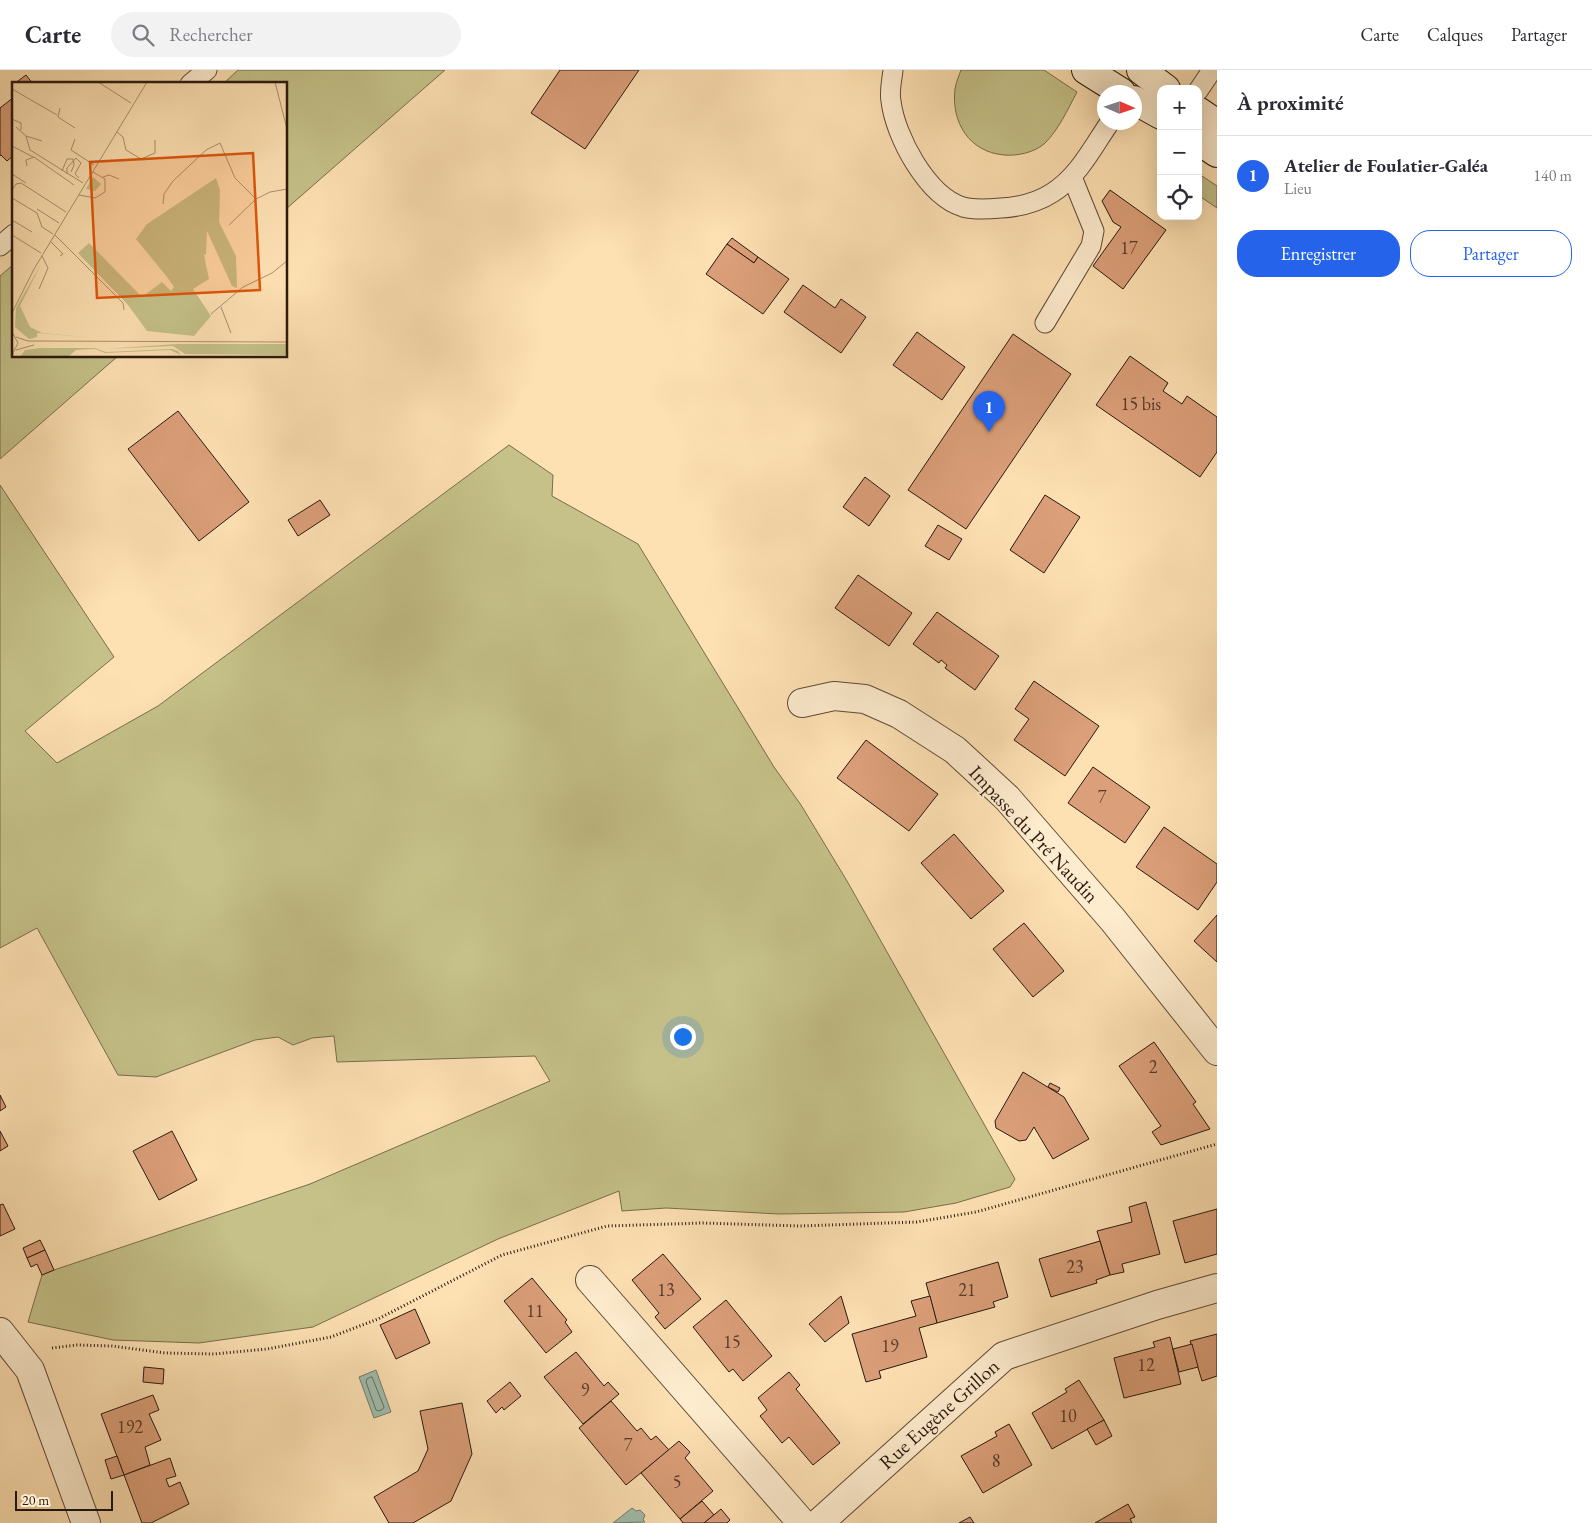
<!DOCTYPE html>
<html lang="fr">
<meta charset="utf-8">
<style>
:root{--surface:#fff;--page:#f2f2f3;--text:#2b2b33;--muted:#7c7c81;--line:#e1e1e2;--accent:#2563eb}
body{margin:0;font-family:"EB Garamond",serif;background:var(--page);color:var(--text)}
.controls{position:absolute;right:15px;top:15px;display:grid;overflow:hidden;border-radius:10px;box-shadow:0 5px 20px #0002}
.controls button{width:45px;height:45px;display:grid;place-items:center;padding:0;border:0;border-bottom:1px solid var(--line);background:var(--surface);color:var(--text);font:25px sans-serif}
.compass{position:absolute;left:1097px;top:15px;width:45px;height:45px;border-radius:50%;background:var(--surface);box-shadow:0 5px 20px #0002;rotate:93deg}
.scale{position:absolute;left:15px;bottom:12px;width:98px;box-sizing:border-box;padding-left:5px;border:2px solid #2a190f;border-top:0;font-size:14px;line-height:18px;white-space:nowrap;color:#2a190f;-webkit-text-stroke:4px #feecce;paint-order:stroke}
.you{position:absolute;left:682px;top:966px;width:18px;height:18px;margin:-12px;border:4px solid #fff;border-radius:50%;background:#1a73e8;box-shadow:0 0 0 8px #1a73e833}
.badge{display:grid;place-items:center;width:32px;height:32px;border-radius:50%;background:var(--accent);color:#fff;font-size:16px;font-weight:700}
.pin{position:absolute;translate:-50% -41px;filter:drop-shadow(0 1px 2px #0008)}
.pin::after{content:'';position:absolute;top:26px;width:18px;height:15px;background:inherit;clip-path:polygon(0 0,100% 0,50% 100%)}
.list{margin:0;padding:0;list-style:none}
h2{display:flex;justify-content:space-between;align-items:center;height:65px;margin:0;padding:0 20px;font-size:21px}
h2 small{font-size:16px;font-weight:400;color:var(--muted)}
.list li{display:grid;grid-template-columns:32px 1fr auto;gap:15px;align-items:center;box-sizing:border-box;height:80px;padding:0 20px;border-top:1px solid var(--line)}
.list b{display:block;font-size:19px;white-space:nowrap}
.list p{margin:0;font-size:16px;white-space:nowrap;color:var(--muted)}
.list em{font-size:16px;font-style:normal;color:var(--muted)}
.actions{display:flex;gap:10px;padding:15px 20px}
.actions a{flex:1;padding:11px 0;border:1px solid var(--accent);border-radius:20px;text-align:center;font-size:18px;color:var(--accent)}
.actions .main{background:var(--accent);color:#fff}
.icon{flex:none;width:28px;height:28px;fill:none;stroke:currentColor;stroke-width:2;stroke-linecap:round;stroke-linejoin:round}
.map{position:relative;flex:none;width:1217px;height:1453px;overflow:hidden}
header{display:flex;align-items:center;gap:30px;box-sizing:border-box;height:70px;padding:0 25px;background:var(--surface);border-bottom:1px solid var(--line)}
header strong{font-size:24px}
nav{display:flex;gap:28px;margin-inline-start:auto;font-size:18px}
.search{width:350px;height:45px;background:var(--page);display:flex;align-items:center;gap:12px;box-sizing:border-box;padding:0 18px;border-radius:28px;color:var(--muted);font-size:19px}
main{display:flex}
aside{flex:1;background:var(--surface)}
.map>svg:first-child{display:block}
.green{fill:#c5c189;stroke:#786d4c}
.water{fill:#a0bead;stroke:#717c6e}
.lines{fill:none;stroke-linecap:round;stroke-linejoin:round}
.shore{stroke:#656c5e;stroke-width:1}
.building{fill:#db9f79;stroke:#2a190f}
.lane-casing{stroke:#5f4b38;stroke-width:21}
.street-casing{stroke:#5f4b38;stroke-width:30}
.secondary-casing{stroke:#2a190f;stroke-width:30}
.path{stroke:#2a190f;stroke-width:3;stroke-dasharray:1 2.5;stroke-linecap:butt}
.lane{stroke:#feecce;stroke-width:19}
.street{stroke:#feecce;stroke-width:28}
.secondary{stroke:#feecce;stroke-width:28}
.labels{text-anchor:middle;stroke-width:4;stroke-linejoin:round;paint-order:stroke}
.number-label{font-size:18px;fill:#563a2a}
.street-label{font-size:20px;fill:#2a190f;stroke:#feecce}
.inset-road{fill:none;stroke:#a99171;stroke-width:1}
.view{fill:#de560c;fill-opacity:0.15;stroke:#de560c;stroke-width:2.5}
.inset-edge{fill:none;stroke:#2a190f;stroke-width:2.5}
</style>
<header>
<strong>Carte</strong>
<div class="search"><svg class="icon" aria-label="search" viewBox="0 0 24 24"><circle cx="10" cy="10" r="6"/><path d="M15 15l6 6"/></svg>Rechercher</div>
<nav><a>Carte</a><a>Calques</a><a>Partager</a></nav>
</header>
<main>
<div class="map">
<svg width="1217" height="1453" viewBox="0 0 1217 1453">
<rect width="100%" height="100%" fill="#fee1b3"/>
<filter id="stains"><feTurbulence type="fractalNoise" baseFrequency=".004" numOctaves="4"/><feColorMatrix values="0 0 0 0 .2 0 0 0 0 .09 0 0 0 0 .02 0 0 0 .5 -.17"/></filter>
<radialGradient id="worn" r=".72"><stop offset=".6" stop-color="#630" stop-opacity="0"/><stop offset="1" stop-color="#630" stop-opacity=".3"/></radialGradient>
<g class="green">
<path d="M238 0H445L286 139V14H223Z"/>
<path d="M961 0H1044L1077 22C1068 39 1058 61 1044 74 1033 83 1017 86 1004 85 969 82 951 52 955 19 956 12 959 6 961 0Z"/>
<path d="M1202 106 1217 116V138L1198 125V111Z"/>
<path d="M14 194V286H118L0 389V206Z"/>
<path d="M509 375 553 405 552 426 638 474 774 697 801 735 847 811 1015 1109 1010 1117 956 1133 904 1142 779 1144 666 1138 622 1141 619 1121 498 1169 313 1257 199 1273 113 1270 28 1252 42 1205 54 1200 310 1114 550 1011 535 986 337 992 334 966 312 968 293 975 278 967 255 970 156 1007 118 1005 37 858 0 878V415L114 587 25 661 57 693 158 636Z"/>
</g>
<g class="water">
<path d="M376 1300 391 1342 374 1348 359 1307Z"/>
<path d="M632 1438 636 1441 640 1440 645 1445 643 1450 645 1452 613 1453Z"/>
</g>
<g class="lines">
<path class="shore" d="M372 1307 384 1337 383 1339 379 1341 376 1340 366 1312 367 1309Z"/>
</g>
<g class="building">
<path d="M560 0H639L585 79 531 43Z"/>
<path d="M26 5 33 14H14Z"/>
<path d="M14 27V85L7 91 1 85 0 86V38Z"/>
<path d="M1110 120 1166 160 1123 219 1093 196 1121 157 1113 152 1102 131Z"/>
<path d="M732 168 758 187 754 193 727 174Z"/>
<path d="M727 174 754 193 758 187 789 209 763 244 706 204Z"/>
<path d="M803 215 835 238 841 229 866 247 841 283 784 242Z"/>
<path d="M917 262 965 297 942 330 893 295Z"/>
<path d="M1013 264 1071 304 966 459 908 420Z"/>
<path d="M1130 286 1168 313 1163 321 1182 334 1187 326 1217 347V382L1200 407 1096 335Z"/>
<path d="M178 341 249 432 199 471 128 379Z"/>
<path d="M865 407 890 426 869 456 843 437Z"/>
<path d="M1045 425 1080 447 1044 503 1010 480Z"/>
<path d="M320 430 330 445 298 466 288 450Z"/>
<path d="M938 455 962 469 949 490 925 476Z"/>
<path d="M858 505 912 543 889 576 835 538Z"/>
<path d="M937 542 999 586 975 620 945 598 947 595 941 590 939 593 913 574Z"/>
<path d="M1034 611 1099 656 1065 706 1014 670 1029 649 1015 639Z"/>
<path d="M866 670 938 724 909 761 837 708Z"/>
<path d="M1093 697 1150 737 1125 773 1068 733Z"/>
<path d="M1164 757 1217 794V812L1198 840 1136 797Z"/>
<path d="M954 764 1004 821 971 849 921 793Z"/>
<path d="M1217 845V892L1194 871Z"/>
<path d="M1024 853 1064 901 1033 927 993 879Z"/>
<path d="M1154 972 1196 1032 1193 1034 1210 1059 1161 1075 1152 1062 1161 1056 1119 996Z"/>
<path d="M1023 1002 1064 1027 1089 1069 1053 1089 1034 1057 1026 1070 1019 1071 996 1058 995 1051Z"/>
<path d="M1050 1013 1060 1018 1058 1022 1048 1017Z"/>
<path d="M0 1025 6 1037 0 1041Z"/>
<path d="M0 1061 8 1076 0 1081Z"/>
<path d="M172 1061 197 1110 159 1130 133 1081Z"/>
<path d="M1146 1132 1160 1184 1122 1194 1124 1202 1110 1205 1097 1161 1132 1152 1129 1137Z"/>
<path d="M3 1134 15 1159 0 1166V1135Z"/>
<path d="M1217 1139V1184L1185 1193 1173 1151Z"/>
<path d="M40 1170 45 1180 27 1188 23 1178Z"/>
<path d="M1100 1171 1110 1205 1096 1210 1097 1213 1051 1227 1039 1189Z"/>
<path d="M45 1180 54 1200 42 1205 37 1194 31 1197 27 1188Z"/>
<path d="M663 1184 701 1229 665 1259 655 1247 659 1243 632 1210Z"/>
<path d="M998 1192 1008 1227 993 1232 995 1237 937 1253 926 1213Z"/>
<path d="M532 1208 567 1250 565 1252 572 1262 546 1283 504 1231Z"/>
<path d="M841 1226 849 1253 825 1272 809 1254Z"/>
<path d="M930 1226 937 1253 919 1258 927 1287 879 1301 881 1308 866 1312 852 1264 916 1246 911 1231Z"/>
<path d="M726 1230 772 1286 743 1311 733 1299 729 1302 693 1257Z"/>
<path d="M415 1239 430 1273 396 1289 380 1255Z"/>
<path d="M1217 1264V1306L1202 1311 1190 1271Z"/>
<path d="M1170 1267 1181 1314 1124 1328 1114 1288 1155 1277 1153 1272Z"/>
<path d="M1192 1274 1198 1297 1179 1302 1173 1279Z"/>
<path d="M576 1282 604 1316 608 1312 619 1324 583 1354 544 1307Z"/>
<path d="M144 1297 164 1299 163 1314 143 1312Z"/>
<path d="M789 1302 800 1315 796 1319 840 1373 813 1395 789 1367 782 1373 760 1346 767 1340 758 1328Z"/>
<path d="M1079 1310 1104 1350 1052 1379 1032 1343 1067 1322 1065 1319Z"/>
<path d="M510 1312 521 1326 504 1340 502 1337 496 1343 487 1331Z"/>
<path d="M153 1325 159 1340 149 1344 161 1370 145 1377 150 1395 124 1405 101 1344Z"/>
<path d="M611 1331 637 1361 641 1358 651 1370 656 1366 669 1380 626 1415 579 1358Z"/>
<path d="M462 1333 472 1384 451 1431 413 1453H389L374 1427 418 1401 428 1379 420 1341Z"/>
<path d="M1104 1350 1112 1366 1096 1375 1087 1359Z"/>
<path d="M1009 1354 1032 1395 983 1423 961 1386 997 1366 995 1362Z"/>
<path d="M679 1371 690 1382 685 1388 713 1421 680 1449 641 1403Z"/>
<path d="M117 1386 124 1405 111 1409 105 1390Z"/>
<path d="M170 1388 176 1406 166 1409 169 1417 180 1412 189 1434 151 1453H142L124 1405Z"/>
<path d="M702 1431 714 1445 704 1453H683L680 1449Z"/>
<path d="M1128 1434 1135 1447 1130 1449 1132 1453H1095Z"/>
<path d="M721 1439 730 1450 727 1453H704Z"/>
<path d="M970 1447 974 1453H959Z"/>
</g>
<g class="lines">
<defs>
<g id="lane">
<path d="M893 0C892 10 889 21 891 31 895 66 927 126 963 137 974 140 990 139 1001 138 1018 137 1038 132 1052 123 1078 107 1093 77 1110 52"/>
<path d="M190 14 207 0"/>
<path d="M1198 21 1212 0"/>
<path d="M0 176 14 164"/>
<path d="M1045 253 1091 176 1094 161 1072 107"/>
</g>
<g id="street">
<path d="M802 633 834 626 865 629 899 644 955 680 1007 728 1113 850 1217 981"/>
<path d="M590 1210 802 1453"/>
<path d="M0 1262 30 1300 86 1453"/>
<path d="M819 1453 1004 1286 1157 1235 1217 1218"/>
</g>
<g id="secondary">
<path d="M1086 0 1121 22"/>
<path d="M1141 0 1166 19"/>
<path d="M1134 30 1161 45"/>
<path d="M1198 41 1217 54"/>
<path d="M1198 70 1217 83"/>
</g>
</defs>
<use href="#lane" class="lane-casing"/>
<use href="#street" class="street-casing"/>
<use href="#secondary" class="secondary-casing"/>
<path class="path" d="M52 1278 77 1275 112 1276 165 1283 214 1284 267 1279 331 1267 378 1249 502 1185 607 1156 703 1153 800 1156 917 1152 976 1142 1217 1074"/>
<use href="#lane" class="lane"/>
<use href="#street" class="street"/>
<use href="#secondary" class="secondary"/>
</g>
<g class="labels">
<g class="number-label">
<text x="1129" y="184">17</text>
<text x="1141" y="340">15 bis</text>
<text x="1102" y="733">7</text>
<text x="1153" y="1003">2</text>
<text x="1075" y="1203">23</text>
<text x="666" y="1226">13</text>
<text x="967" y="1226">21</text>
<text x="535" y="1247">11</text>
<text x="732" y="1278">15</text>
<text x="890" y="1282">19</text>
<text x="1146" y="1301">12</text>
<text x="585" y="1326">9</text>
<text x="1068" y="1352">10</text>
<text x="130" y="1363">192</text>
<text x="628" y="1381">7</text>
<text x="996" y="1397">8</text>
<text x="677" y="1418">5</text>
</g>
<g class="street-label">
<text transform="translate(1034 764) rotate(47)" y="7">Impasse du Pré Naudin</text>
<text transform="translate(939 1344) rotate(-42)" y="7">Rue Eugène Grillon</text>
</g>
</g>
<g transform="translate(12 12)">
<rect width="275" height="275" fill="#fee1b3"/>
<path d="M81 95 89 102 83 109 74 107ZM204 96 208 108 207 140 224 174 225 206 220 204 195 149 194 172 192 173 197 197 181 207 199 234 182 254 135 249 116 223 66 171 77 161 130 215 150 200 159 209 162 205 155 195 124 157 135 142ZM29 182 8 224 18 245 30 251 83 256 25 251V255L17 257 3 245 4 226ZM165 262H275V273L173 272 161 264 92 267ZM28 266H83L94 270 160 267 166 269 169 273 158 268 93 271 83 267 64 268 56 275H8L13 268Z" fill="#c5c189"/>
<path class="inset-road" d="M86 0 119 21M263 0 275 47M0 7 45 33M48 26 46 35 63 46M0 37 9 41V48M4 45 14 54 18 68 71 101M105 50 111 55 114 68 129 77 143 71V58M14 54 30 59M63 57 59 68 82 83M0 64 21 75M15 84 14 78 22 75 62 103M50 89 55 77H61L62 83 59 90M0 92 14 101M55 92V86L64 76 69 81 63 92 67 96M91 95 97 93 107 97M0 108 4 102 9 101 54 130M275 109V156M67 113 83 116 93 110V97L81 90M0 116 25 131 30 145 41 152M151 122 152 112 161 99 194 68 208 61 223 96 244 117M25 127 47 141M0 138 20 150M217 143 244 117 258 110 275 107M0 153 29 171M43 153 111 221 112 228M39 160 51 172 48 174M27 207 36 186 30 174M209 225 219 251M0 231 22 187 135 0M199 232 231 205 260 191 275 179M0 250 6 261 0 273M4 255 16 259 275 260M4 268 22 263M232 275H275"/>
<path class="view" d="M241 71 248 208 85 216 78 80Z"/>
<rect width="275" height="275" class="inset-edge"/>
</g>
<rect width="100%" height="100%" filter="url(#stains)"/>
<rect width="100%" height="100%" fill="url(#worn)"/>
</svg>
<div class="controls">
<button>+</button>
<button>−</button>
<button><svg class="icon" aria-label="locate" viewBox="0 0 24 24"><circle cx="12" cy="12" r="6"/><path d="M12 2v4M12 18v4M2 12h4M18 12h4"/></svg></button>
</div>
<svg class="compass" viewBox="-18 -18 36 36"><path d="M0-13l5 13h-10z" fill="#e53935"/><path d="M0 13l5-13h-10z" fill="#7c7c81"/></svg>
<div class="scale">20 m</div>
<div class="you"></div>
<div class="pin badge" style="left:989px;top:362px">1</div>
</div>
<aside>
<h2>À proximité<small></small></h2>
<ul class="list">
<li><span class="badge">1</span><div><b>Atelier de Foulatier-Galéa</b><p>Lieu</p></div><em>140 m</em></li>
</ul>
<div class="actions"><a class="main">Enregistrer</a><a>Partager</a></div>
</aside>
</main>
